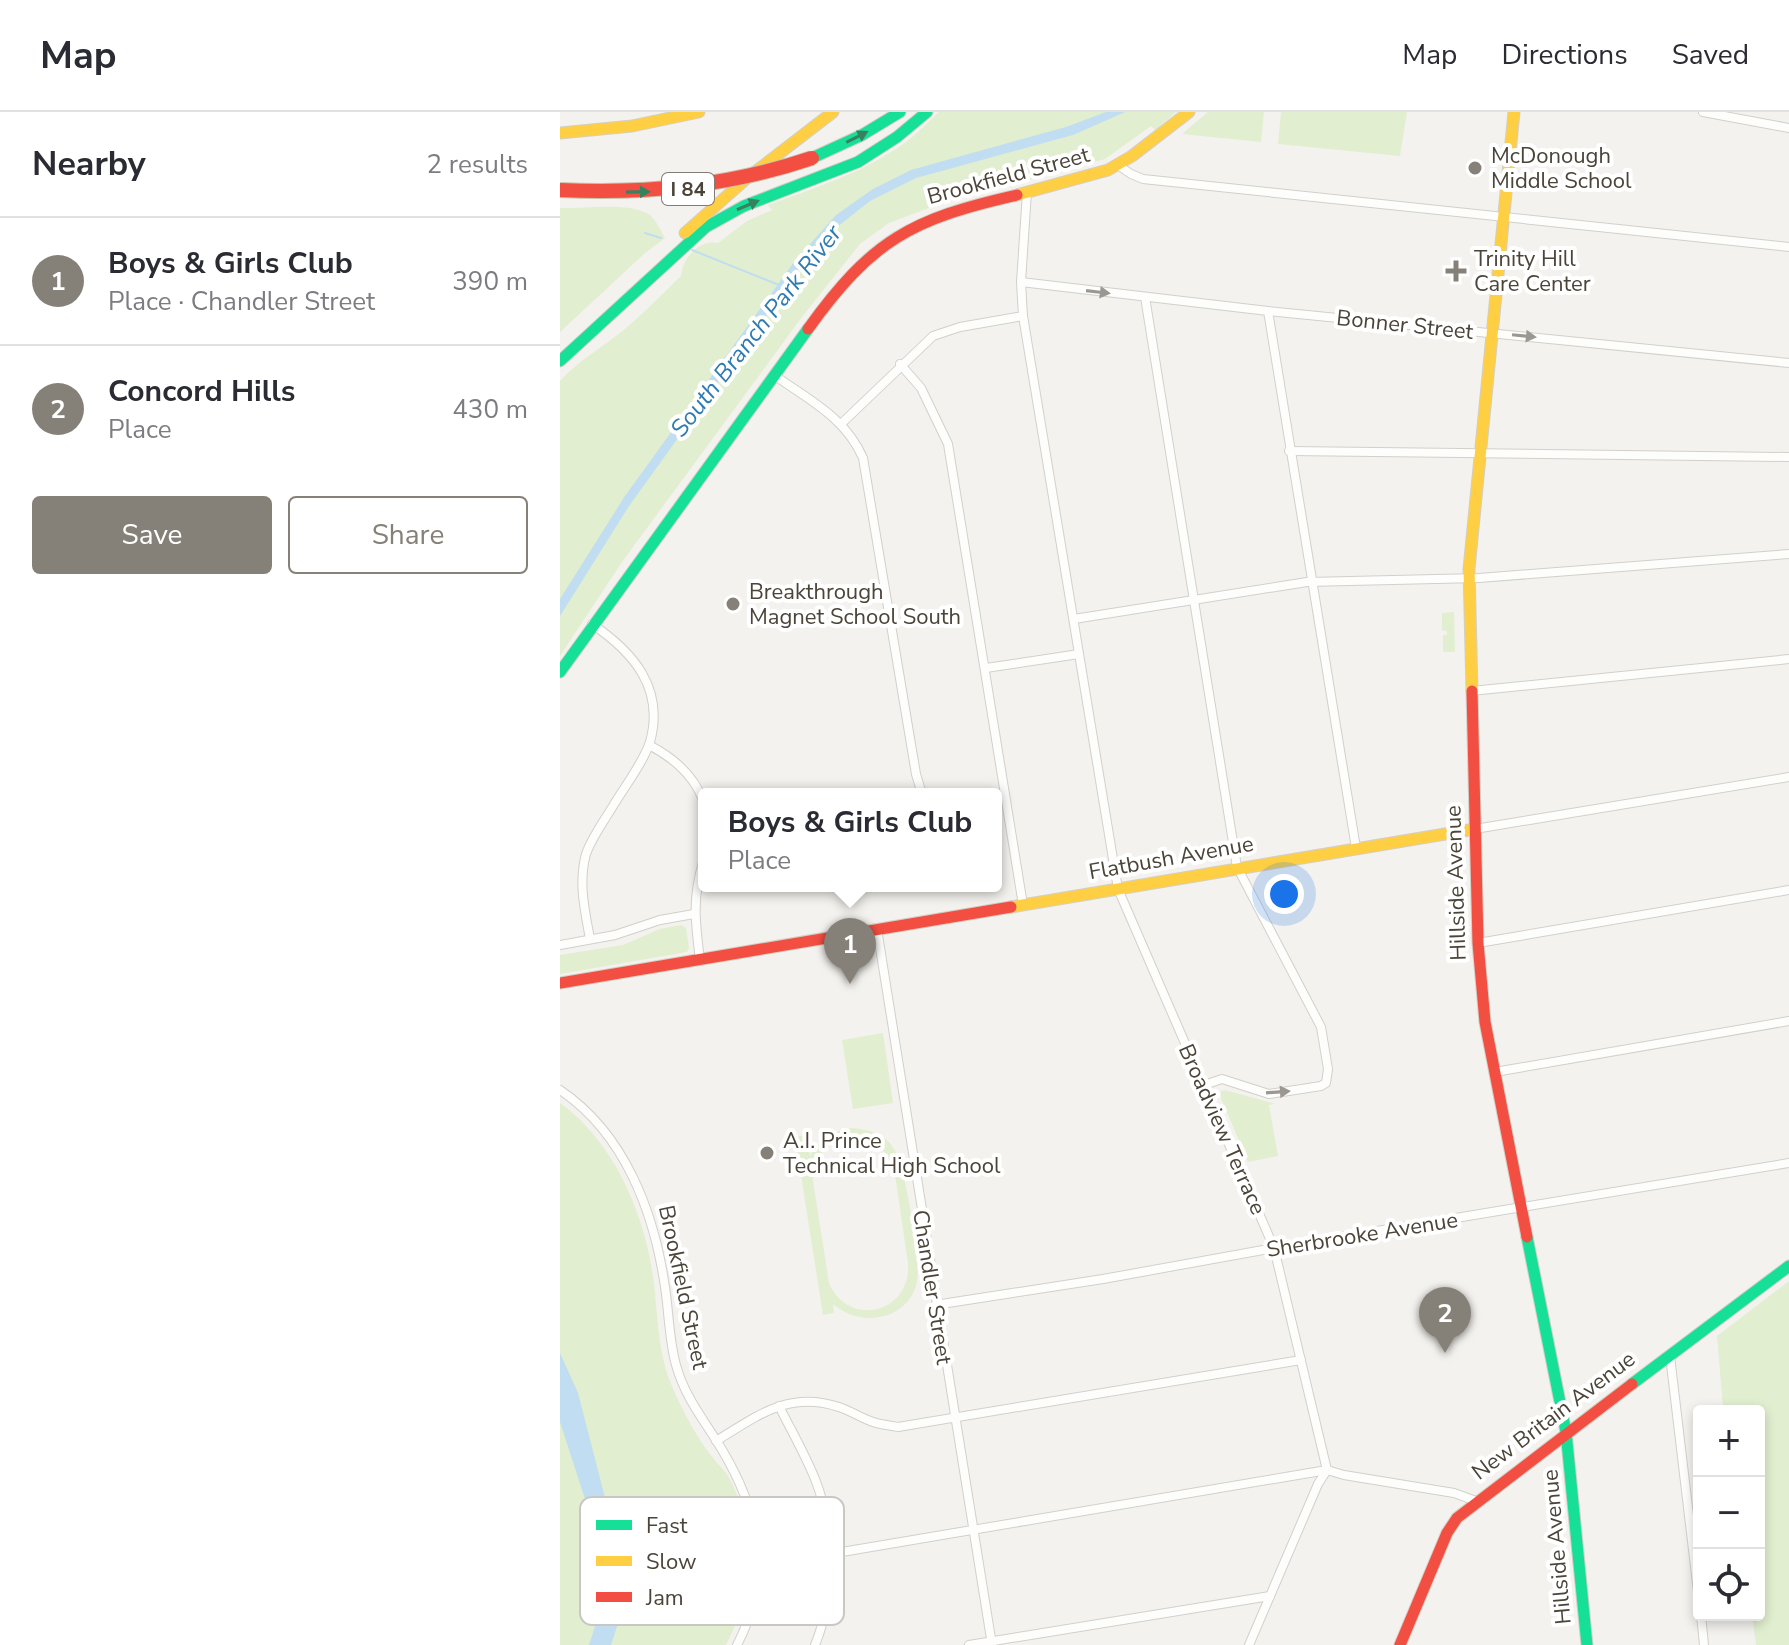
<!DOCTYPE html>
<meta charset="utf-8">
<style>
:root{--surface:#fff;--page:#f7f7f7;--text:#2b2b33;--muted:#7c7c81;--line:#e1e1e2;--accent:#868178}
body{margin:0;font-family:"Nunito Sans",sans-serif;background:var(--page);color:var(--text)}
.controls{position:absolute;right:24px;bottom:24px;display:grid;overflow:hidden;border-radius:8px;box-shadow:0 4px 12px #0003}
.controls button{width:72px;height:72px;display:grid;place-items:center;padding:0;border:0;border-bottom:2px solid var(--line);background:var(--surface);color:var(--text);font:40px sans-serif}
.you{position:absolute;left:724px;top:782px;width:28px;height:28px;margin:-20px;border:6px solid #fff;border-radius:50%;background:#1a73e8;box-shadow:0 0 0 12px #1a73e833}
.badge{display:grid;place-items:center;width:52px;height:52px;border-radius:50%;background:var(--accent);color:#fff;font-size:26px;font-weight:700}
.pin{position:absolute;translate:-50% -66px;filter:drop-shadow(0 2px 4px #0008)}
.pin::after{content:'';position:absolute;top:42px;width:28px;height:24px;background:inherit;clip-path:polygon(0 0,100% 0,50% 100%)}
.popup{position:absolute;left:138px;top:676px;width:304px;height:104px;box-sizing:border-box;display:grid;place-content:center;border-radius:8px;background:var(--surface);filter:drop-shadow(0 2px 6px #0005);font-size:26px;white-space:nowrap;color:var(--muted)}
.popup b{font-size:30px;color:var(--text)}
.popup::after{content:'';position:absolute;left:50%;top:100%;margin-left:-16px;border:16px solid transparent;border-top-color:var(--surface)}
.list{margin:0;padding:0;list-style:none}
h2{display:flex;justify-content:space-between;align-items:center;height:104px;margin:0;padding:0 32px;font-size:34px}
h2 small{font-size:26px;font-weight:400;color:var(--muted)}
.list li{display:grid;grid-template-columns:52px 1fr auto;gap:24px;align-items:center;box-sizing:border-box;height:128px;padding:0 32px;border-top:2px solid var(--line)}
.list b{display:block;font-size:30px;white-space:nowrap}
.list p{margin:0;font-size:26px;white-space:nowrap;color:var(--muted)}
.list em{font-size:26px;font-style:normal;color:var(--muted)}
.actions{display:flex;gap:16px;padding:24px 32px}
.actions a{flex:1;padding:18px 0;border:2px solid var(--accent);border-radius:8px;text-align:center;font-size:28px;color:var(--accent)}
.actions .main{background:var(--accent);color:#fff}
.icon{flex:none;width:44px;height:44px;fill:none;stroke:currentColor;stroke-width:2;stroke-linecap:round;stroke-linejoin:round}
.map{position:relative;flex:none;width:1229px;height:1533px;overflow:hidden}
header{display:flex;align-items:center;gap:48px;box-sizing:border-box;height:112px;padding:0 40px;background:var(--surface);border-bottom:2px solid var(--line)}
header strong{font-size:38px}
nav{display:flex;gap:44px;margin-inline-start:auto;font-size:28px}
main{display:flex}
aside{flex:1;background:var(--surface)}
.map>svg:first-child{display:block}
.green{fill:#e1eecf;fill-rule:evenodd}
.water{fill:#c0ddf1}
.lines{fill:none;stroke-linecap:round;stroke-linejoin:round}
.stream{stroke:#c0ddf1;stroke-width:2}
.street-casing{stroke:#d2d0cb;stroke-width:10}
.fast-casing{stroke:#d3cfc5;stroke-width:13}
.slow-casing{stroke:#d3cfc5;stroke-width:13}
.jam-casing{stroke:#d3cfc5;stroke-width:13}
.street{stroke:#fdfdfc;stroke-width:8}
.fast{stroke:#16e098;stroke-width:11}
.slow{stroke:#ffcf43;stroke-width:11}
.jam{stroke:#f24e42;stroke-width:11}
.jam-bridge-casing{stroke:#ccbfa9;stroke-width:16;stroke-linecap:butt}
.jam-bridge{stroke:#f24e42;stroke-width:14}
.oneway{fill:#36825f}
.oneway2{fill:#9b9791}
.poi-dot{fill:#868178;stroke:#fff;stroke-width:3}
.labels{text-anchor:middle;stroke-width:8;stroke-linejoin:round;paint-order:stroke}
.shield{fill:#fff;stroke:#817c74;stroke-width:2}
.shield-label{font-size:20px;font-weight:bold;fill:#4b4439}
.poi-label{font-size:22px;fill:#4b4439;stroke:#fff;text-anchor:start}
.street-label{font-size:22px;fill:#4b4439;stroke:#fff}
.water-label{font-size:24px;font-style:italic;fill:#2e7ab2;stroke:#fff}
.key{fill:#fff;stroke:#c9c7c4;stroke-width:2}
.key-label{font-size:22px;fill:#4b4439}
</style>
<header>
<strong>Map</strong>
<nav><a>Map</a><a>Directions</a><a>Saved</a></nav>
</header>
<main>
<aside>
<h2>Nearby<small>2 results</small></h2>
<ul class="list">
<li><span class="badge">1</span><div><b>Boys &amp; Girls Club</b><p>Place · Chandler Street</p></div><em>390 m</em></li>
<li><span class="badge">2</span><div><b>Concord Hills</b><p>Place</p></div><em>430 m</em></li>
</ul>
<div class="actions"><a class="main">Save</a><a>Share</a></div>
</aside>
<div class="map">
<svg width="1229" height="1533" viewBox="0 0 1229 1533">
<rect width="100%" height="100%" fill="#f4f2ee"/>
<g class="green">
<path d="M379 0H616L595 18 591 14 545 47 374 94 329 111 300 132 242 205 62 450 0 544V269C19 248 43 235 65 217 84 201 102 182 121 164 122 147 139 127 158 131L187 109 212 98 208 93C255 76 305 60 346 30 358 21 368 10 379 0Z"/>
<path d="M648 0H704L701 30 622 22Z"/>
<path d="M721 0H847L840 44 718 32Z"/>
<path d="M0 96C23 97 74 89 91 104 96 109 102 120 105 126L85 141 0 220Z"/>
<path d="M894 500 895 540H883V523H887V519L882 518V501Z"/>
<path d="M121 813 126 816 129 836 127 840 0 862V843L63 833 100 817Z"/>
<path d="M323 921 333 991 293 997 282 928Z"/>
<path d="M665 978 716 992 709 993 718 1044 688 1050 661 986V979Z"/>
<path d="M0 991C53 1029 84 1100 93 1164 98 1199 97 1238 111 1272 122 1298 138 1329 157 1351 161 1355 165 1359 168 1364 180 1385 187 1411 189 1434 194 1469 182 1502 166 1533H0Z"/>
<path d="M291 1016C305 1017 320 1020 330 1031 335 1038 340 1046 341 1053 347 1075 361 1150 357 1170 348 1209 300 1216 273 1192L274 1201 263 1203 235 1025 246 1023 250 1044C259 1027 271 1020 291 1016ZM289 1025C311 1025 325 1035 334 1056L348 1151C352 1201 289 1217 269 1171L253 1069C252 1045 267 1031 289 1025Z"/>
<path d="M1229 1169V1533H1196L1192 1503H1199V1299H1166V1296H1163L1157 1224Z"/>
</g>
<g class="water">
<path d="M546 0H565L513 23 356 66 310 89 277 115 241 155 69 394 0 504V487L65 384 234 150 276 103 313 77 351 58 506 15Z"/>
<path d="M0 1241 18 1281 59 1440 62 1499 51 1533H29C40 1501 48 1470 41 1436L0 1310Z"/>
</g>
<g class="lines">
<g class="stream">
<path d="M85 121 101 126"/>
<path d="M132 138 219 173"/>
</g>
<defs>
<g id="street">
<path d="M1143 0 1229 16"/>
<path d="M558 53 571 62 583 67 1229 135"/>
<path d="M467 80 461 170 463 204 558 777 714 1136 767 1358 758 1372 689 1533"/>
<path d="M461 170 708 199 1229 251"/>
<path d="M585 185 677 755 761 915 768 957 766 971 761 974 709 982 662 967 644 973"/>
<path d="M708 199 796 736"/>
<path d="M340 252 361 276 388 332 463 793"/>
<path d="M214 263C249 288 285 305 303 346L356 662 362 682"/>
<path d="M282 311 373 224 400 215 463 204"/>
<path d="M729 339 1229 345"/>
<path d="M514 507 747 470 919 466 1229 442"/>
<path d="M426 556 519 542"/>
<path d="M911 579 1229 547"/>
<path d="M89 633C114 646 135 664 144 691"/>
<path d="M915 717 1229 665"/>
<path d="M317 817 432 1533"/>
<path d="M30 827C25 799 18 771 26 742 32 725 44 709 53 694 65 674 83 651 90 630 105 576 73 540 32 512"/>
<path d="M918 831 1229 778"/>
<path d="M0 833 55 823 100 808 134 802"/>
<path d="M140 848C135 809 132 785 144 747"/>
<path d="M935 960 1229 909"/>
<path d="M0 978C65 1022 94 1100 105 1175 109 1201 109 1228 116 1253 124 1282 140 1303 156 1328 198 1394 215 1460 177 1533"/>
<path d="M375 1193 543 1167 714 1136 1229 1051"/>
<path d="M1110 1244 1139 1488"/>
<path d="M219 1294C231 1318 245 1342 255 1367 275 1417 275 1484 255 1533"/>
<path d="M156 1329C197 1304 229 1278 279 1295 291 1299 301 1306 313 1310 321 1313 330 1313 338 1315L741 1248"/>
<path d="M270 1442 767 1358 784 1363 894 1381 916 1389"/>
<path d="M1141 1503 1144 1533"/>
<path d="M409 1533 710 1484"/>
</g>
<g id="fast">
<path d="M252 46 302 23 340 0"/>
<path d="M0 249 146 115 184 94 298 50 337 25 367 0"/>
<path d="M0 560 248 217"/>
<path d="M967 1125 1006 1320 1027 1533"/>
<path d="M1072 1272 1229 1154"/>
</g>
<g id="slow">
<path d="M0 21 72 14 139 0"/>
<path d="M457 83 548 58 572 44 629 0"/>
<path d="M125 121 186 67 273 0"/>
<path d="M912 579 909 457 954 0"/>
<path d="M451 795 915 717"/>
</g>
<g id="jam">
<path d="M248 217C312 128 351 107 457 83"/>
<path d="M912 579 918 831 925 910 967 1125"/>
<path d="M0 871 451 795"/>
<path d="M840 1533 887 1421 897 1406 1072 1272"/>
</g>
</defs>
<use href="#street" class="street-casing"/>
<use href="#fast" class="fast-casing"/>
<use href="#slow" class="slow-casing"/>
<use href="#jam" class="jam-casing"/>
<use href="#street" class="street"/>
<use href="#fast" class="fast"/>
<use href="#slow" class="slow"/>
<use href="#jam" class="jam"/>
<defs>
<path id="jam-bridge" d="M0 78C87 82 169 74 252 46"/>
</defs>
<use href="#jam-bridge" class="jam-bridge-casing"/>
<use href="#jam-bridge" class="jam-bridge"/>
</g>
<defs><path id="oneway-solid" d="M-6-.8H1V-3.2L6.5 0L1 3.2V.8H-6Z" transform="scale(2)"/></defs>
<g class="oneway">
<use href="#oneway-solid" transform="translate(297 25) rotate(-27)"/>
<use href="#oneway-solid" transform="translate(78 80) rotate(-1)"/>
<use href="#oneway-solid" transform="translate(188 93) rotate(-23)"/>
</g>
<g class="oneway2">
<use href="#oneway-solid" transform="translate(538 180) rotate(7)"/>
<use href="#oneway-solid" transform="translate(964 224) rotate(6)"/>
<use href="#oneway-solid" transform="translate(718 980) rotate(-4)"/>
</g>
<g class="poi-dot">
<circle cx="915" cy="56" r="8"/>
<path d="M892 147h8v8h8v8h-8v8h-8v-8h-8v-8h8z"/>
<circle cx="173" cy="492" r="8"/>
<circle cx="207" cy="1041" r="8"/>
</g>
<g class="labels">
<rect class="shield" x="102" y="61" width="52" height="32" rx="6"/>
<g class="shield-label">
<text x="128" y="84">I 84</text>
</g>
<g class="poi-label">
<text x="931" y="51">McDonough<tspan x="931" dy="25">Middle School</tspan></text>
<text x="914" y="154">Trinity Hill<tspan x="914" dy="25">Care Center</tspan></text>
<text x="189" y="487">Breakthrough<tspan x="189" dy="25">Magnet School South</tspan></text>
<text x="223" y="1036">A.I. Prince<tspan x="223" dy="25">Technical High School</tspan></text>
</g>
<g class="street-label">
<text transform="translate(448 63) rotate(-15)" y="8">Brookfield Street</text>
<text transform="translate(845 212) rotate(6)" y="8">Bonner Street</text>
<text transform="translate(611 745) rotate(-10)" y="8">Flatbush Avenue</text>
<text transform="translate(895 771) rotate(-92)" y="8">Hillside Avenue</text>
<text transform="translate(663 1017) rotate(66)" y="8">Broadview Terrace</text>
<text transform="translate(802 1122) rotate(-9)" y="8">Sherbrooke Avenue</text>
<text transform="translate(124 1175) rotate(78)" y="8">Brookfield Street</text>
<text transform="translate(373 1175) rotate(81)" y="8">Chandler Street</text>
<text transform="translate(993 1303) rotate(-37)" y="8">New Britain Avenue</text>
<text transform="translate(996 1435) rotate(-95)" y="8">Hillside Avenue</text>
</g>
<g class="water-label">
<text transform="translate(196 219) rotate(-52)" y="8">South Branch Park River</text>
</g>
</g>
<rect x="20" y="1385" width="264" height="128" rx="12" class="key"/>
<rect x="36" y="1408" width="36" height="10" fill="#16e098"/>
<rect x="36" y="1444" width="36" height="10" fill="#ffcf43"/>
<rect x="36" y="1480" width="36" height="10" fill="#f24e42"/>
<g class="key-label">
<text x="86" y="1421">Fast</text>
<text x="86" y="1457">Slow</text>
<text x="86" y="1493">Jam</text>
</g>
</svg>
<div class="controls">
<button>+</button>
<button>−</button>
<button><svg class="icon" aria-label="locate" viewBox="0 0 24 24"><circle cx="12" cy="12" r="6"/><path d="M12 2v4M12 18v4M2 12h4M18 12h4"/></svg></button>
</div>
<div class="you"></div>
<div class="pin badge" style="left:290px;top:872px">1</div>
<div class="popup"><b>Boys &amp; Girls Club</b>Place</div>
<div class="pin badge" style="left:885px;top:1241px">2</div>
</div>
</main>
